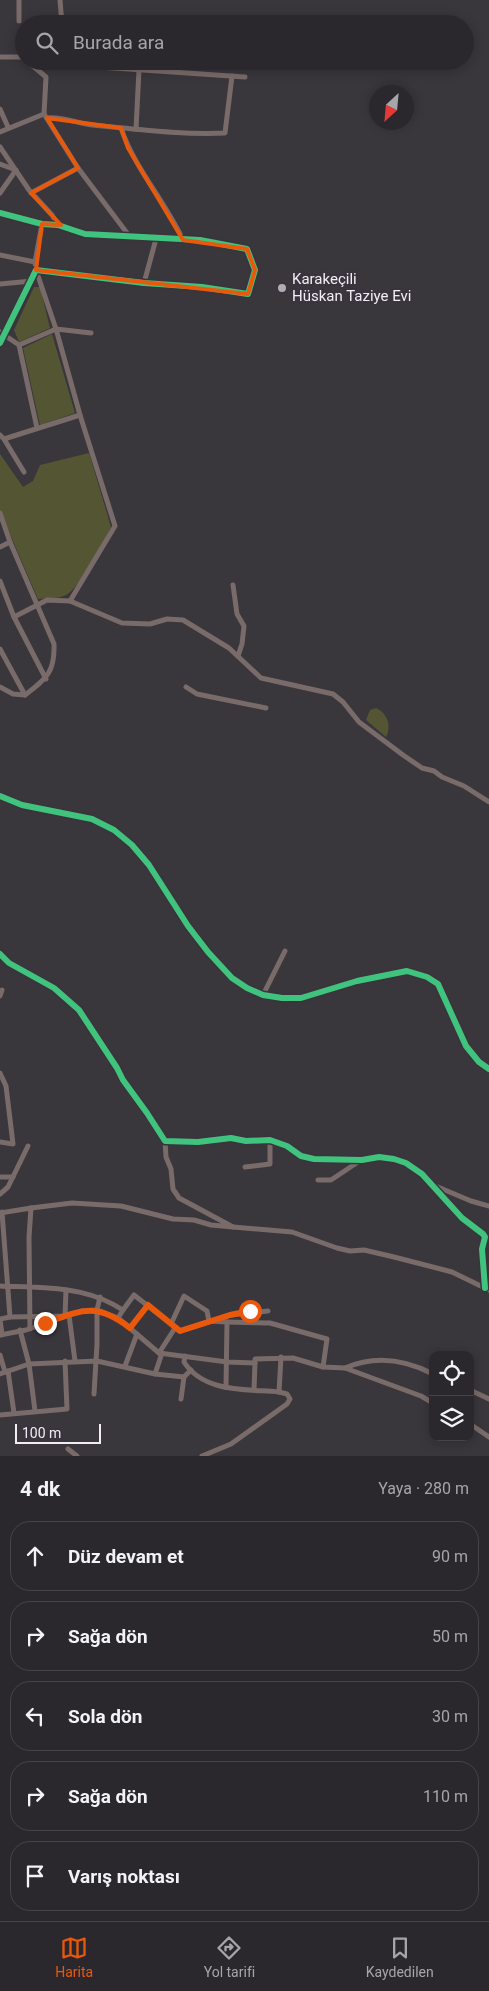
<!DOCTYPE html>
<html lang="tr">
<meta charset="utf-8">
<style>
:root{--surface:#2b282d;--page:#373439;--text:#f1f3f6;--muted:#a6a6aa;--line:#474449;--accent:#ea580c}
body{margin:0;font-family:Roboto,sans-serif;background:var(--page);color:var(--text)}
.controls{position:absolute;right:15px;bottom:15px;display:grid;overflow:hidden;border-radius:10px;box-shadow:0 2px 12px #0003}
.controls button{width:45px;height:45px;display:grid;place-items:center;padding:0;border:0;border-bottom:1px solid var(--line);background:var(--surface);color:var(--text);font:25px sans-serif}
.compass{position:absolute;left:369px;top:85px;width:45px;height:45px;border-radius:50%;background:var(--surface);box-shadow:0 2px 12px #0003;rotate:206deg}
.scale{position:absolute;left:15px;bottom:12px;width:86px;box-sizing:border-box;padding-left:5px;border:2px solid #f2edf4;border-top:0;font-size:14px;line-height:18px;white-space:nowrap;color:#f2edf4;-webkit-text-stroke:4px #3a343e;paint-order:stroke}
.stop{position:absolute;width:15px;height:15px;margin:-11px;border:4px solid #ea580c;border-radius:50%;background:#fff}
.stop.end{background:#ea580c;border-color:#fff;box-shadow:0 1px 5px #0008}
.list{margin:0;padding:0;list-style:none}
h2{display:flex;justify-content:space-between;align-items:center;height:65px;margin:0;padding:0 20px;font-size:21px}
h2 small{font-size:16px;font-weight:400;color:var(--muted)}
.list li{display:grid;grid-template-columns:32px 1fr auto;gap:15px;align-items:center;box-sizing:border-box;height:70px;margin:0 10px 10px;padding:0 10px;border:1px solid var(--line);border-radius:20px}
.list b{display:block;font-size:19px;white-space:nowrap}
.list em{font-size:16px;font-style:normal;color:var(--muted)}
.icon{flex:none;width:28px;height:28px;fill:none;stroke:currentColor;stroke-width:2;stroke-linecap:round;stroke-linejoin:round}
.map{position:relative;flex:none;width:489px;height:1456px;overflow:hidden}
.search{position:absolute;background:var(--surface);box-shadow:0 2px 12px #0003;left:15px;right:15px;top:15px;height:55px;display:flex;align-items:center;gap:12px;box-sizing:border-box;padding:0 18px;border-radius:28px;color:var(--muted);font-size:19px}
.sheet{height:465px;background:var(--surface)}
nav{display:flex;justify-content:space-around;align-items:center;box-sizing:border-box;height:70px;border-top:1px solid var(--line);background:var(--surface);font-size:14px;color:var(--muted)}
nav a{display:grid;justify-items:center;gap:2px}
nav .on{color:var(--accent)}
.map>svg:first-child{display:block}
.green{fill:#545633}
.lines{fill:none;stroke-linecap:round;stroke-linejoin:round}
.minor{stroke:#796b69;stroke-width:5}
.cycleway-casing{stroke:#3a343e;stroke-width:9}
.cycleway{stroke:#40c37c;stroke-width:6}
.route{stroke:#ea580c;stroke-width:6}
.marked{fill:none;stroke:#e8590c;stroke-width:4;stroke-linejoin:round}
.poi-dot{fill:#b1adb4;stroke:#3a343e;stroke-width:2}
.labels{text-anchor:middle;stroke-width:4.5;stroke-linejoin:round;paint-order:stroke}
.poi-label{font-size:15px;fill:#f2edf4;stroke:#3a343e;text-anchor:start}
</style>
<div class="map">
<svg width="489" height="1456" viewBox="0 0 489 1456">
<rect width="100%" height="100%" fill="#39363c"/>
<g class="green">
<path d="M34 287H40L50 328 19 342 14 330Z"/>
<path d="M52 334 75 413 40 425 23 348Z"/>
<path d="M89 453 111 527C105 541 78 590 66 595 58 599 47 598 38 599L0 511V454L23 487 33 481 40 465Z"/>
<path d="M376 708C387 713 392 726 386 737L366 720 370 710Z"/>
</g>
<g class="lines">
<g class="minor">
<path d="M60 0 62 24"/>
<path d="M19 21V0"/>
<path d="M0 57H24"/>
<path d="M27 61 46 77 44 114 78 168 130 237"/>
<path d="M66 61 99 67 245 77"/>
<path d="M0 109 8 127"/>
<path d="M47 118C61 116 77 123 92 125 136 129 181 135 225 133L232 76"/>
<path d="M121 128C135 169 165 201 183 240"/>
<path d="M136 129 139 70"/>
<path d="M0 132 44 114"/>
<path d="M0 147 29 190 52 215 58 225"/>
<path d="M0 164 16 170 0 193"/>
<path d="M31 193 78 168"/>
<path d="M0 213 42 224 58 225 85 234 200 240 247 249 255 270 248 294 202 287 144 283 36 270 0 343"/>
<path d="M42 224 35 262 36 270 56 329 80 415 115 526 70 601"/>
<path d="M0 255 35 262"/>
<path d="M144 283 156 239"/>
<path d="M0 284 32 281"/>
<path d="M0 332 19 345 37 428"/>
<path d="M19 345 56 329 91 333"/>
<path d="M0 435 4 439 80 415"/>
<path d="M4 439 24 472"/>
<path d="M0 513 10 542 54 644C55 672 47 678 25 695L0 649"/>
<path d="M0 547 10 542"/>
<path d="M0 581 14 617 46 679"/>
<path d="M233 585 237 614 244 626 242 644 238 656"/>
<path d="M14 617 47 600 70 601 122 623 150 624 167 619 183 620 229 648 261 678 333 694 343 702 359 722 403 755 422 768 434 771 442 777 464 786 489 802"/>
<path d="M0 687 13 694 25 695"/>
<path d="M186 687 197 694 266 708"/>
<path d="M0 796 22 805 92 819 114 830 132 845 149 865 188 926 208 952 232 978 247 988 263 995 282 998H301L357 981 407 971 427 977 438 984 466 1046 479 1062 489 1069"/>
<path d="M0 954 9 963 54 988 79 1010 117 1068 123 1080 147 1113 165 1141 198 1142 231 1138 246 1141 270 1140 287 1146 301 1156 314 1159 362 1160 379 1157 394 1159 406 1163 422 1174 462 1218 483 1234 485 1237 482 1249 485 1288"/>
<path d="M263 995 285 951"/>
<path d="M0 996 2 990"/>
<path d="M0 1073 6 1086 13 1144 0 1142"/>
<path d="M245 1167 270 1164V1140"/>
<path d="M0 1177H13"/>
<path d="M318 1180H331L361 1160"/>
<path d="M433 1185 471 1201 489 1206"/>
<path d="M0 1194 8 1187 28 1146"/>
<path d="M31 1208 72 1203 121 1206 173 1219 194 1220 211 1225 233 1227 179 1198 173 1189 171 1169 166 1157 165 1141"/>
<path d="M0 1213 31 1208 29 1237 30 1329"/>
<path d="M233 1227 292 1232 337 1248 350 1251 364 1250 394 1257 452 1272 489 1290"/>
<path d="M0 1286C10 1287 21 1286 31 1287 65 1288 95 1292 123 1310L118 1318"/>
<path d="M123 1310 134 1295 171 1324"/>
<path d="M69 1315 75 1361"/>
<path d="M10 1317 65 1316 66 1290"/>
<path d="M227 1322 270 1323 327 1339 323 1367"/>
<path d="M130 1328 148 1305"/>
<path d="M175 1328 171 1324 184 1296 207 1311 209 1321 227 1322 226 1387"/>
<path d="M20 1330 29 1364 35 1411"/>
<path d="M0 1335 26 1330 81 1311 97 1310 118 1318 159 1353 227 1362 255 1363V1359L293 1358 323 1367 345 1368 421 1396 433 1403"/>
<path d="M2 1335 0 1319 10 1317 2 1212"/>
<path d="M159 1353 175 1328 180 1331 230 1315 268 1311"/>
<path d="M0 1355 5 1372"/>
<path d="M185 1356 184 1362C204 1393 246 1389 279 1392L287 1394 290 1399 287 1404 231 1444 202 1456"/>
<path d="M125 1366 137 1334"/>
<path d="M345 1368C375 1355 404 1359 433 1374"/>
<path d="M8 1371 14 1413"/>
<path d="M0 1374 29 1364 97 1361 155 1374 184 1377 191 1370"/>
<path d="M155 1374 162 1353"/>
<path d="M254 1390 255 1363"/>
<path d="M470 1390 489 1399"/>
<path d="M279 1392 281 1357"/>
<path d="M94 1394 97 1344V1310L100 1297"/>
<path d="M181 1399 184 1377"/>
<path d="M0 1415 67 1409 65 1361"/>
<path d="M470 1424 489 1437"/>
<path d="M68 1449 77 1456"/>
</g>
<defs>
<g id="cycleway">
<path d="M0 213 42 224 58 225 85 234 200 240 247 249 255 270 248 294 202 287 144 283 36 270 0 343"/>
<path d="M0 796 22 805 92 819 114 830 132 845 149 865 188 926 208 952 232 978 247 988 263 995 282 998H301L357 981 407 971 427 977 438 984 466 1046 479 1062 489 1069"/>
<path d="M0 954 9 963 54 988 79 1010 117 1068 123 1080 147 1113 165 1141 198 1142 231 1138 246 1141 270 1140 287 1146 301 1156 314 1159 362 1160 379 1157 394 1159 406 1163 422 1174 462 1218 483 1234 485 1237 482 1249 485 1288"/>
</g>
</defs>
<use href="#cycleway" class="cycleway-casing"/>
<use href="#cycleway" class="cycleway"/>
</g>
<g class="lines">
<path class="route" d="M45 1323C82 1310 96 1302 130 1328L148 1305 180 1331 230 1315 250 1311"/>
</g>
<path class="marked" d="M47 118 121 128 128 148 183 240 247 249 255 270 248 294 36 270 42 224 61 225 31 193 78 168Z"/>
<circle class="poi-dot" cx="282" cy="288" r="5"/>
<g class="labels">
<g class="poi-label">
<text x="292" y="284">Karakeçili<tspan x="292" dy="17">Hüskan Taziye Evi</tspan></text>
</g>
</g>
</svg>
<div class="controls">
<button><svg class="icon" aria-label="locate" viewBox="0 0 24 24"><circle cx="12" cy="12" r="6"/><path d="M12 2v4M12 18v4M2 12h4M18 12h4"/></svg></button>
<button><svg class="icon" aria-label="layers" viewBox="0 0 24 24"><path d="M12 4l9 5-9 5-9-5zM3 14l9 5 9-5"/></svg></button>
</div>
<svg class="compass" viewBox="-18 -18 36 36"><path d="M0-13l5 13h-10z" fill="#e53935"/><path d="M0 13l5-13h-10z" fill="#a6a6aa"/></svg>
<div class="scale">100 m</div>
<div class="stop" style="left:250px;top:1311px"></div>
<div class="stop end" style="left:45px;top:1323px"></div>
<div class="search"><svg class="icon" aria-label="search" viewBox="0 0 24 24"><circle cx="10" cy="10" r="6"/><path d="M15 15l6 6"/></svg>Burada ara</div>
</div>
<section class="sheet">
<h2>4 dk<small>Yaya · 280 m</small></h2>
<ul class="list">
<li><svg class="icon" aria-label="ahead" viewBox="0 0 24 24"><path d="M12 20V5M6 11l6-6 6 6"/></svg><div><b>Düz devam et</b></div><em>90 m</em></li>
<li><svg class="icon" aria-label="right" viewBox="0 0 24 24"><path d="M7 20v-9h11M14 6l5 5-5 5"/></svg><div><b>Sağa dön</b></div><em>50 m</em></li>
<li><svg class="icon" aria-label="left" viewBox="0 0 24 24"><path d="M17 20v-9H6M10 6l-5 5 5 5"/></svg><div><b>Sola dön</b></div><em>30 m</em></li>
<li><svg class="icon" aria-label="right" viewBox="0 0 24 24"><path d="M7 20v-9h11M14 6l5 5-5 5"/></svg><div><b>Sağa dön</b></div><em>110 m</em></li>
<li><svg class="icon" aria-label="arrive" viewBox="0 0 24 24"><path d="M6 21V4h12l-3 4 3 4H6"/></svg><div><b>Varış noktası</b></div></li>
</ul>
</section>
<nav>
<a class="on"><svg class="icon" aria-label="map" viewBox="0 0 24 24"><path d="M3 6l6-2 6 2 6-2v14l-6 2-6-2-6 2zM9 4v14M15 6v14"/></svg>Harita</a>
<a><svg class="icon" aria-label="directions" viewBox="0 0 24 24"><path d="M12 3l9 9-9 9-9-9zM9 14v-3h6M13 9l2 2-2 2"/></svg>Yol tarifi</a>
<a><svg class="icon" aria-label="saved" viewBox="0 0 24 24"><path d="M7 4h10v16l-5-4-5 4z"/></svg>Kaydedilen</a>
</nav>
